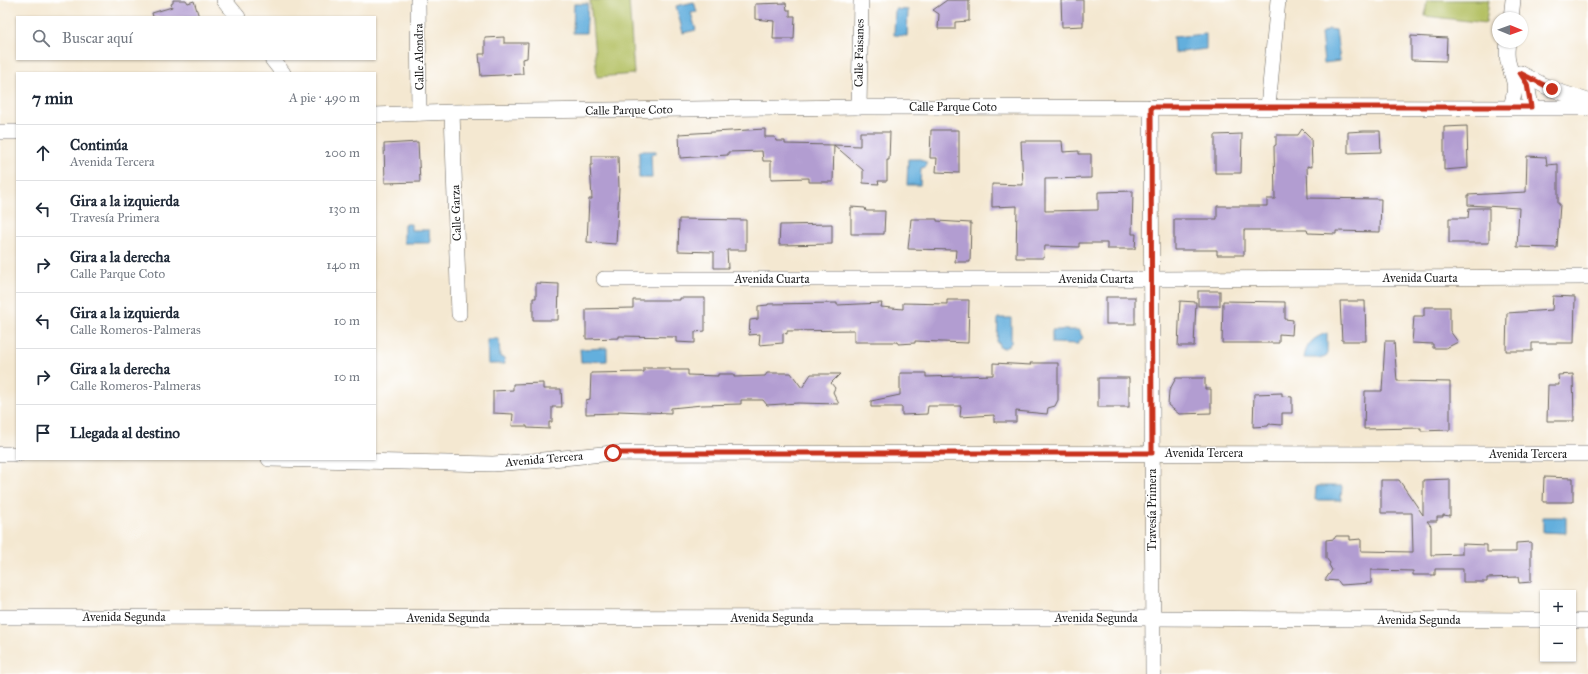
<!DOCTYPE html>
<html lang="es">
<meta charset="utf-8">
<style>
:root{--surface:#fff;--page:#f6f6f7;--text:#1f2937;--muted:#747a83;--line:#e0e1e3}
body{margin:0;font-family:"IM FELL Great Primer",serif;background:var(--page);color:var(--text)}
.controls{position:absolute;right:12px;bottom:12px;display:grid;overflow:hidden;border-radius:0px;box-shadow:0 1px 3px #0004}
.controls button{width:36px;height:36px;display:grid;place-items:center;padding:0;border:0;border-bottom:1px solid var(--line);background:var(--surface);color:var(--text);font:20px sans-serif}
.compass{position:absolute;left:1492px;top:12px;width:36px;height:36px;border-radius:50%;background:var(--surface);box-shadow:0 1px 3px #0004;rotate:91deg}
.stop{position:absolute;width:12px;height:12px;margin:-9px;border:3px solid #c8321e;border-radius:50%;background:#fff}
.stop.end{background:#c8321e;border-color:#fff;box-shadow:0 1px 4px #0008}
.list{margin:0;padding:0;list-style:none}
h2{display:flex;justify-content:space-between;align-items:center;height:52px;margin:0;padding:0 16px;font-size:17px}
h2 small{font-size:13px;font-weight:400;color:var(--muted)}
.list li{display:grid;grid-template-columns:26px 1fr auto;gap:12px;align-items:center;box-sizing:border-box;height:56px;padding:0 16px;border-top:1px solid var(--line)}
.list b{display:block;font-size:15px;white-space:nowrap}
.list p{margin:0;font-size:13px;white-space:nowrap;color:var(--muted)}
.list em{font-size:13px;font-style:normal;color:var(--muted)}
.icon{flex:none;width:22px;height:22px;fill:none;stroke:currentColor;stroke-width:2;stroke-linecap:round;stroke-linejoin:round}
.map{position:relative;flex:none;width:1588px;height:674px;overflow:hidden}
.search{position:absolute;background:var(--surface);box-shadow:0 1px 3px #0004;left:16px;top:16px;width:360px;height:44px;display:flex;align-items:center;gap:10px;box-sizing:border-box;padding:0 14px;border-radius:0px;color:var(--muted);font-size:15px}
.panel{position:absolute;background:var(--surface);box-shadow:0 1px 3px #0004;left:16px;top:72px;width:360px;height:388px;border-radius:0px}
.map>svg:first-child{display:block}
.green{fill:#b3c062;stroke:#686e3f}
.water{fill:#64afdd;stroke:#40667c}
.building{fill:#b29dd1}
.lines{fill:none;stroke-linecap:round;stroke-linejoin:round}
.minor-casing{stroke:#68635b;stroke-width:16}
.minor{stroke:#fff;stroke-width:15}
.route{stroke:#c8321e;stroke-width:5}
.labels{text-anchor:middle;stroke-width:3;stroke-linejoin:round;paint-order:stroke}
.street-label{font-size:12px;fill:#1c1c1c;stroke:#fff}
</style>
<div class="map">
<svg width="1588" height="674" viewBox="0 0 1588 674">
<rect width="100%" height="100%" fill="#fff"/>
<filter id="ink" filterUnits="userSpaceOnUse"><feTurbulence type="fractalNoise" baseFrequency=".025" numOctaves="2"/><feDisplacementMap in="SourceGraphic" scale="8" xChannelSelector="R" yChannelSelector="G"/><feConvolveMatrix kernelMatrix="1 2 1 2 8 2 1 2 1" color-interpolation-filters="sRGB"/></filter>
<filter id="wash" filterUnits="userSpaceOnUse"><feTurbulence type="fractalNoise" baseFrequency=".012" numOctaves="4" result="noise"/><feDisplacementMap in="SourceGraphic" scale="16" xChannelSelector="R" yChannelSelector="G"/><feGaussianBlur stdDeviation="0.9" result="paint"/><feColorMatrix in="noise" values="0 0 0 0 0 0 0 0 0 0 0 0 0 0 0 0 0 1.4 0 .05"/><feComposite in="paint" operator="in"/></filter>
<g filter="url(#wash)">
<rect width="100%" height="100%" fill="#f4e8d1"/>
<g class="green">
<path d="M590 0H629L634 74 597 77Z"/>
<path d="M1427 0H1489L1486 23 1425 16Z"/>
</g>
<g class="water">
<path d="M694 2 697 12 691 13 696 30 683 33 676 6Z"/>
<path d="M574 4H588L586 33H573Z"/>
<path d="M895 9 908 10 907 36 894 35Z"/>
<path d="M1329 29 1336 30 1340 61 1324 63 1321 33Z"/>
<path d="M1206 34V49L1174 53 1173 37Z"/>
<path d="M639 151H656V154H651L652 178H639Z"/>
<path d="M908 159H921V160L926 162V167L921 168 920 185H907Z"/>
<path d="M404 224H411V230H429L430 243H404Z"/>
<path d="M998 318H1011V343L1005 348 999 347V343H997Z"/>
<path d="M1052 330H1079L1083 338 1078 342V344L1052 343Z"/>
<path d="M1327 333V356L1323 358H1304C1306 344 1314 337 1327 333Z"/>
<path d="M487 339H499L500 357 504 358 505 364H488Z"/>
<path d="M607 348V361L581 362 580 349Z"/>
<path d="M1316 486H1342L1341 500H1315Z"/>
<path d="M1543 517H1566V533L1543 532Z"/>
</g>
<g id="blocks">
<g class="building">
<path d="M173 0H186L188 3 194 1 199 17H153L152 13 172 7 171 4 173 3Z"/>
<path d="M947 0H969V21L955 22V29H938L939 14 933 10Z"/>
<path d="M1061 0H1083V26L1062 27Z"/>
<path d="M786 3 787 10H790V16H795L794 39H773L774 21 755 19V4Z"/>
<path d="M1411 36 1447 38 1446 61 1411 60Z"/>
<path d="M504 37V43H528L527 58 522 59 523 74 481 76 479 54H485V38Z"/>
<path d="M1467 126 1468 168 1444 170V127Z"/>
<path d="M765 129V137H775L776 141H785V144L834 145 833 182H809V178L771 179V161H763L762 151 728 152V155L680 158 679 134Z"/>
<path d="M1302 129 1311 138 1312 167 1307 166 1308 198 1381 199 1380 232 1336 231V234L1308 233 1307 230H1244V255H1217V250H1174V219H1217V206H1267V199H1275L1274 146 1276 145V135H1298Z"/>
<path d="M931 130H959V173L936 172 937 158H930Z"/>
<path d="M1364 131H1380L1381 152 1348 153V132Z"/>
<path d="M860 132H890L889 160H887V181H878L879 184 863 183V170L834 145 860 146Z"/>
<path d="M1242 134 1241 173H1215V135Z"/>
<path d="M1021 141H1062L1063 152 1079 151V154H1091V178L1045 179V211L1098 210V192L1133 191 1132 234H1136L1135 249H1107V243H1079V247L1045 246 1044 258H1016L1017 206 992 207V184L1023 185Z"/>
<path d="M418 142 420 182 385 183 384 144Z"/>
<path d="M592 156H618L619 188 616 244 587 242 589 199H592L590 165H592Z"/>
<path d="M1527 156 1546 157 1547 165 1558 164V204H1560L1557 248 1517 247 1519 208 1468 205V195L1526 192Z"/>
<path d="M851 207 865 208 866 211H885L884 234H851Z"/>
<path d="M1469 208H1489V243H1449V218H1468Z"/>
<path d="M679 219 746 220V250H727L728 268H714V252L678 251Z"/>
<path d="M911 219H937V221L971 223 970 262H955L956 250 908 249Z"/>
<path d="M832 224V244L779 245 780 225Z"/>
<path d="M536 283 559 284 558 320H533V298H536Z"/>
<rect x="1198" y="291" width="22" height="15"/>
<path d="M1553 296 1575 297 1574 343H1532V351H1506L1507 313 1552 310Z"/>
<rect x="1106" y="297" width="29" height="27"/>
<path d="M680 298H705V331L695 332V343L676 342V337L619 336V338L586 339V309L633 308V300H680Z"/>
<path d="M947 300H969L968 343 915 341V343L898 344V342H854V330L787 331V334L783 333V343L759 345 760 334 749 335 750 320 758 319V306L768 305V304L837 303V305L882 303 881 307 903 309V303L947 304Z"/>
<path d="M1180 301 1196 302 1194 346H1178Z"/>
<path d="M1223 301 1285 302V319L1293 320 1292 335 1279 334V343H1222Z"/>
<path d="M1340 301H1365L1366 341H1342Z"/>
<path d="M1424 307H1450V331L1458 342 1446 348H1433V344L1412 343 1414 316H1424Z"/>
<path d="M1385 341H1394L1397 381 1450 382V430L1421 431V428L1364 429 1365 391H1382Z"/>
<path d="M993 363 1031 365 1030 363H1058V400L1055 406 1048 408 1047 414 1016 411V422H994V415L960 417 961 406H928L927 414 902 415V407H871V401L900 395V373H926V377L993 375Z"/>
<path d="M644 368H670V370H688V375L718 376V374H734V377L765 376 767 373H791L802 388 811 374H840L831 383 835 388 833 392 839 404 798 403 767 405 763 400H741V404L702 405 671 408V413L618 411V413L586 414V400L590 399 591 373 644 372Z"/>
<path d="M1573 374 1574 421H1547L1548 385H1559L1558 375Z"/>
<rect x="1098" y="378" width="31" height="29"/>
<path d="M1176 378H1205V389H1211V413L1179 414 1168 405 1169 391Z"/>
<path d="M543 383V389H561L562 407H552V422H549V429L527 428V426H512L513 414 493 413V391L513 390V384Z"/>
<path d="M1282 393V396L1292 397V413H1282V425L1269 424 1268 426 1253 427 1254 394Z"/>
<path d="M1544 477 1573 478V502H1543Z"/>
<path d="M1450 479V516L1443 515V517H1437V521H1427L1431 526V555L1462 554V544L1487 545V552H1516V543L1531 542V582L1519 583 1518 577 1487 578V582H1463V569H1435V575H1413V571L1371 570V583L1341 585 1338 581 1325 580 1332 570 1329 565 1330 563 1326 558V540L1334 539 1336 536H1350V540L1361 539V551L1413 552 1412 513H1381V480H1399L1423 515V480Z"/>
</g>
</g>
</g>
<g filter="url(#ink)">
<use href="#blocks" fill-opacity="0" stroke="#68635b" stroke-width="1"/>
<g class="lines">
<defs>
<g id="minor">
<path d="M224 0 238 17"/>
<path d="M418 0 419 113"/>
<path d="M1511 18 1513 0"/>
<path d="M1508 42C1505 62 1510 65 1514 82 1516 90 1513 99 1511 107"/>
<path d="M272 59 283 73"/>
<path d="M1520 73 1551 89 1588 101"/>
<path d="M1520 73 1527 84 1531 107"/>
<path d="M859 107 861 0"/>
<path d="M1151 107 1153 674"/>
<path d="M1268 107 1278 0"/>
<path d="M452 112 459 314"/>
<path d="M375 115 452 112 859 107 1588 108"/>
<path d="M0 132H17"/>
<path d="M604 279H1152L1588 277"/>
<path d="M0 454H17"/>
<path d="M269 459 493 464 532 461 613 453 1588 454"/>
<path d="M0 617 1152 618 1543 620"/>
<path d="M1573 621H1588"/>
</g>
</defs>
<use href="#minor" class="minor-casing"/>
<use href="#minor" class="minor"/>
</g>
</g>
<g class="lines" filter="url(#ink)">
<path class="route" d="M613 453H1152L1151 107H1531L1527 84 1520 73 1552 89"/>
</g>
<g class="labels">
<g class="street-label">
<text transform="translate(859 53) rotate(-89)" y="4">Calle Faisanes</text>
<text transform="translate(419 57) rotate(-91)" y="4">Calle Alondra</text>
<text x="953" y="111">Calle Parque Coto</text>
<text transform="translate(629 110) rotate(-1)" y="4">Calle Parque Coto</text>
<text transform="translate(456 213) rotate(-92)" y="4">Calle Garza</text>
<text x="1420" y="282">Avenida Cuarta</text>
<text x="772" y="283">Avenida Cuarta</text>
<text x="1096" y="283">Avenida Cuarta</text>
<text x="1204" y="457">Avenida Tercera</text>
<text x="1528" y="458">Avenida Tercera</text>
<text transform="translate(544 459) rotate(-5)" y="4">Avenida Tercera</text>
<text transform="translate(1152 510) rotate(-90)" y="4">Travesía Primera</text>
<text x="124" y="621">Avenida Segunda</text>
<text x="448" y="622">Avenida Segunda</text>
<text x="772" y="622">Avenida Segunda</text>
<text x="1096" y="622">Avenida Segunda</text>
<text x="1419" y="624">Avenida Segunda</text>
</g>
</g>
</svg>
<div class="controls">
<button>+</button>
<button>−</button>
</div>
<svg class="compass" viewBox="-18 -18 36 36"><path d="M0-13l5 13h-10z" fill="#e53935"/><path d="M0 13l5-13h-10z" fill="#747a83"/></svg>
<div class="stop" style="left:613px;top:453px"></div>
<div class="stop end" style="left:1552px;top:89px"></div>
<div class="search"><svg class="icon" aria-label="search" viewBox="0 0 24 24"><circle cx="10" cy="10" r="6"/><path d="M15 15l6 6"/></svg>Buscar aquí</div>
<section class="panel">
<h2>7 min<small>A pie · 490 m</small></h2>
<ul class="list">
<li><svg class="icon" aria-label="ahead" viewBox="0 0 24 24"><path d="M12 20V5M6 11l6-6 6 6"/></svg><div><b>Continúa</b><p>Avenida Tercera</p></div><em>200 m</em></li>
<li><svg class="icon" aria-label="left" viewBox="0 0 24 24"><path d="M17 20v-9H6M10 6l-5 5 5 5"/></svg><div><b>Gira a la izquierda</b><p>Travesía Primera</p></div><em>130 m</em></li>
<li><svg class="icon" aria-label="right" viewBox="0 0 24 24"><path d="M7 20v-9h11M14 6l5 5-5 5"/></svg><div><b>Gira a la derecha</b><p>Calle Parque Coto</p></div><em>140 m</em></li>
<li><svg class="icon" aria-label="left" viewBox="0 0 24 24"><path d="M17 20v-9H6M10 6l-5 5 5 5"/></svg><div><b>Gira a la izquierda</b><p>Calle Romeros-Palmeras</p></div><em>10 m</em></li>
<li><svg class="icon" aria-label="right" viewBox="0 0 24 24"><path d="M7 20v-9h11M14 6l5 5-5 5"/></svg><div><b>Gira a la derecha</b><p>Calle Romeros-Palmeras</p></div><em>10 m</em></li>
<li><svg class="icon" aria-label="arrive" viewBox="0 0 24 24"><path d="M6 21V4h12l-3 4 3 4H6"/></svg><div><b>Llegada al destino</b></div></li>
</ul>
</section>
</div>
